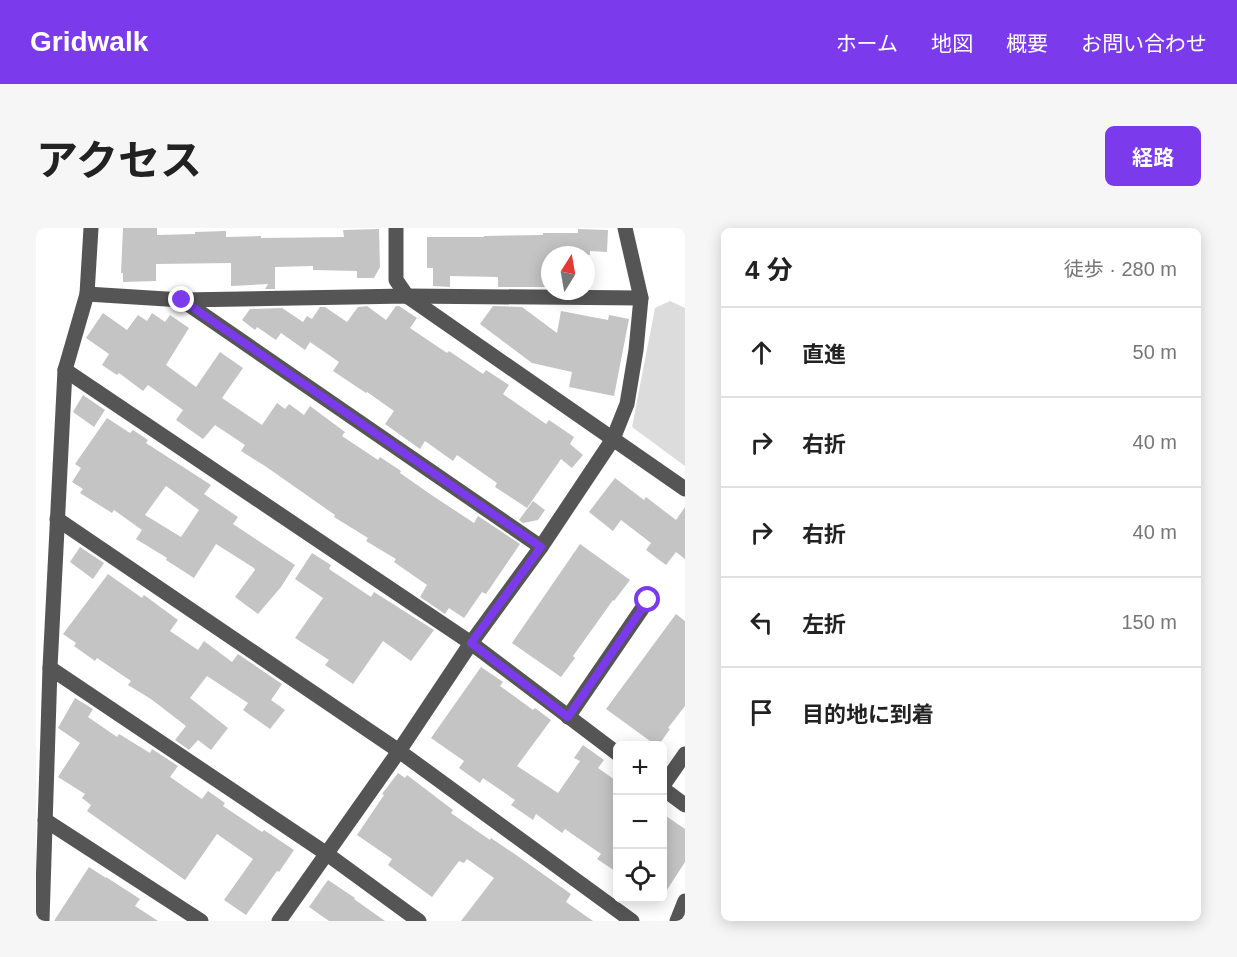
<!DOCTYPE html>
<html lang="ja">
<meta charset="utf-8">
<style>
:root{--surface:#fff;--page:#f6f6f6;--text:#222;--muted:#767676;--line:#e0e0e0;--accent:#7c3aed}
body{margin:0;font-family:Helvetica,"Noto Sans JP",sans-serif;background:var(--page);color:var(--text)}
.controls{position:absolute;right:18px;bottom:18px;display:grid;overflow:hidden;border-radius:9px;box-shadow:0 3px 15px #0003}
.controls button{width:54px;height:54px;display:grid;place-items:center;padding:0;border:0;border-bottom:2px solid var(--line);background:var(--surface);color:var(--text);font:30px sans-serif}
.compass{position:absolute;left:505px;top:18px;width:54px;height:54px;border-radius:50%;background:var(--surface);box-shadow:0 3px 15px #0003;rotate:11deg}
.stop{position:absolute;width:18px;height:18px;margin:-14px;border:4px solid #7c3aed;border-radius:50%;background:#fff}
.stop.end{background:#7c3aed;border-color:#fff;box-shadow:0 2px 6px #0008}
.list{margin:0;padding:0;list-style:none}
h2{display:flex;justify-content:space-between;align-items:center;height:78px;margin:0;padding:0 24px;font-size:26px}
h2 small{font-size:20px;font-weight:400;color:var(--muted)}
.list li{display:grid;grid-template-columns:39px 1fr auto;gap:18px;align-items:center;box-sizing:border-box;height:90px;padding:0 24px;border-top:2px solid var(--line)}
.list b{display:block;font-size:22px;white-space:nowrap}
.list em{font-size:20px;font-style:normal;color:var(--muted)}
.icon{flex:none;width:33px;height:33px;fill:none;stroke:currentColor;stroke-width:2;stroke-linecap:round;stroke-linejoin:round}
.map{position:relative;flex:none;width:649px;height:693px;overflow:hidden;border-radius:9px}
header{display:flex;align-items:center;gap:36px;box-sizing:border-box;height:84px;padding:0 30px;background:var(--accent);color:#fff}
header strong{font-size:28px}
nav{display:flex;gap:33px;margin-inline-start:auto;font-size:21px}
.intro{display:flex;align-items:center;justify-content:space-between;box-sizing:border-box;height:144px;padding:0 36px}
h1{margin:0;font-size:42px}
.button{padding:15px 27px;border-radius:9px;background:var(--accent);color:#fff;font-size:21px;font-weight:700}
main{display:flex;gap:36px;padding:0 36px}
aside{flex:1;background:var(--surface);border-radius:9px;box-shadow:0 3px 15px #0003}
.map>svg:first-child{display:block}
.green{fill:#dcdcdc}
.building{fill:#c4c4c4;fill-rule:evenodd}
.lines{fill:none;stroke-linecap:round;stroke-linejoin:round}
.minor{stroke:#555;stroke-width:15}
.route{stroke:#7c3aed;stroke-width:8}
</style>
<header>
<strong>Gridwalk</strong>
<nav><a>ホーム</a><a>地図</a><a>概要</a><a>お問い合わせ</a></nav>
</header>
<div class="intro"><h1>アクセス</h1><a class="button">経路</a></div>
<main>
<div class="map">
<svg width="649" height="693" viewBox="0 0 649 693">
<rect width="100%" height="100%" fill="#fff"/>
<path class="green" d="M634 73 649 80V238L596 199 619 80Z"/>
<g class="building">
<path d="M87 0H121V7L159 6V4L190 3V9L225 8V10L308 9 307 2 343 1 344 39 338 50H321V43L277 42V38L239 39V61H229L232 56 195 58V35L120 36V53L87 54V45H85Z"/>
<path d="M542 1 572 2 571 24 554 23V27H514V34H510V59H462V49L414 48V59L397 58V40H391V9H448V8L507 7V5H542Z"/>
<path d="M331 78 350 92 360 78H363L381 90 374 100 411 125 413 123 447 146 450 142 473 157 467 166 510 196 513 192 538 209 534 216 547 227 536 240 525 231 491 280 459 259 461 255 421 227 417 233 389 213 384 221 349 196 358 183 331 164 330 165 297 143 303 134 274 114 269 122 245 105 240 112 221 99 219 102 206 92 214 81 246 80 267 94 271 88 276 91 284 79H289L311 94 322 79Z"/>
<path d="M457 78 486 79 521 105 525 83 572 92 573 87 593 91 578 168 533 159 536 144 496 135 444 96Z"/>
<path d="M67 85 91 102 102 87 111 93 116 85 129 94 134 87 153 100 130 137 160 159 184 124 207 140 186 170 226 197 241 175 249 181 253 176 268 187 274 178 309 204 306 208 342 232 344 229 365 243 364 245 397 268 438 295 442 288 484 316 450 366 446 364 428 390 413 380 409 386 384 369 391 357 358 334 360 331 330 313 332 310 298 289 299 287 229 238 205 223 209 217 179 197 167 211 140 192 147 182 112 157 107 163 83 145 81 147 66 137 73 126 50 110Z"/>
<path d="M47 167 69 182 58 199 37 184Z"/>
<path d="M71 190 94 205 97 202 112 212 110 215 175 257 168 266 202 289 197 296 259 337 245 359 222 386 199 369 219 342 218 340 180 316 158 350 130 332 131 330 100 311 106 302 78 282 76 285 44 265 47 261 36 254 45 240 39 236ZM130 258 163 282 145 309 109 287Z"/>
<path d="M579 250 608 272 610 269 640 292 649 279V331L640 324 630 337 610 322 615 315 585 292 577 303 553 284Z"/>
<path d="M497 273 509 282 502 292 487 295 483 292Z"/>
<path d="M544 316 594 352 578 373 577 372 537 428 539 430 525 449 476 415Z"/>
<path d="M44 319 68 335 57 351 34 334Z"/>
<path d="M276 325 295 337 293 341 335 369 338 364 398 402 375 433 347 413 317 456 289 437 293 432 259 410 287 370 259 351Z"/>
<path d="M72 346 106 370 108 367 142 392 134 403 162 422 168 413 196 434 202 426 246 456 235 472 249 482 234 501 207 482 212 475 171 448 154 470 192 500 175 522 162 512 153 522 139 512 150 498 115 471 92 457 95 453 61 430 59 433 38 418 40 415 27 406Z"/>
<path d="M640 386 649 393V478L632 500 634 501 622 518H621L570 481Z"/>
<path d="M445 439 467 454 464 458 497 482 499 480 515 492 481 538 522 565 544 533 538 530 547 517 568 532 562 540 582 554V645L561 631 565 626 529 601 526 605 500 586 497 592 475 577 479 572 447 550 444 555 423 540 428 533 395 510Z"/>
<path d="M39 470 57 481 52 489 81 509 83 506 114 525 116 521 142 538 134 549 166 571 172 563 189 575 187 578 226 604 228 602 258 622 243 644 241 643 210 687 188 672 217 631 181 606 149 652 51 583 55 577 46 570 49 566 22 549 44 515 22 500Z"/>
<path d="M362 545 369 550 371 547 417 582 415 585 454 612 455 610 483 629 535 666 530 674 557 693H425L458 650 431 631 428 635 423 633 396 669 352 637 356 631 321 607 348 567 346 566Z"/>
<path d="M627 586 649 601V634L627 668Z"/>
<path d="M53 639 70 650V649L104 671 99 678 122 693H18Z"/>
<path d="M292 652 319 670 318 671 349 693H293L273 679Z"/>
</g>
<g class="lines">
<g class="minor">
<path d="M360 0V52L371 68 649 261"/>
<path d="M51 66 146 72 371 68 605 70"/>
<path d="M146 72 505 319"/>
<path d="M29 142 435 415 582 526"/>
<path d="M21 291 363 523 596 693"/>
<path d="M14 440 291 626 383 693"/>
<path d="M532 489 612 372"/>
<path d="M626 559 649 526"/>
<path d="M626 560 649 577"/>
<path d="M9 592 165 693"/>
<path d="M6 693 14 440 29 142 51 66 55 0"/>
<path d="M243 693 363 523 435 415 505 319 577 211 591 176 600 122 605 70 589 0"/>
<path d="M641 693 649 673"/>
</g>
</g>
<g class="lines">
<path class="route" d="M146 72 505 319 435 415 532 489 612 372"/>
</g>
</svg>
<div class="controls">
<button>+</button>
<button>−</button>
<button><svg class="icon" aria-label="locate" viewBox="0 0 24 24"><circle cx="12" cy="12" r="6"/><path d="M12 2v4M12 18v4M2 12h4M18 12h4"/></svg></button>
</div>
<svg class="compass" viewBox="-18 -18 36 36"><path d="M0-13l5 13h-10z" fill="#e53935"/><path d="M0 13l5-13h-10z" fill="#767676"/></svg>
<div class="stop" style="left:612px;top:372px"></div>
<div class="stop end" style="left:146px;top:72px"></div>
</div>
<aside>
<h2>4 分<small>徒歩 · 280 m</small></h2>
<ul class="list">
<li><svg class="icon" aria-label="ahead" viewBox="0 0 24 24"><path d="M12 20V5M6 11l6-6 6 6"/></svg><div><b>直進</b></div><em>50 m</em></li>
<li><svg class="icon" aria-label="right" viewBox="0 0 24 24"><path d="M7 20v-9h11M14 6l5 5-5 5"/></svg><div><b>右折</b></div><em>40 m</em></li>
<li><svg class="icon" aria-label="right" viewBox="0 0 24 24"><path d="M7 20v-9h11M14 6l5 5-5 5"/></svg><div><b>右折</b></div><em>40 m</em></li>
<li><svg class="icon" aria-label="left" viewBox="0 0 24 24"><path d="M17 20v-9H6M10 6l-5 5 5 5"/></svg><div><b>左折</b></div><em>150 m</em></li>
<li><svg class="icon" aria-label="arrive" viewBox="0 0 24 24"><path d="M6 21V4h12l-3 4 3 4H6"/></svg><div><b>目的地に到着</b></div></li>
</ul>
</aside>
</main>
